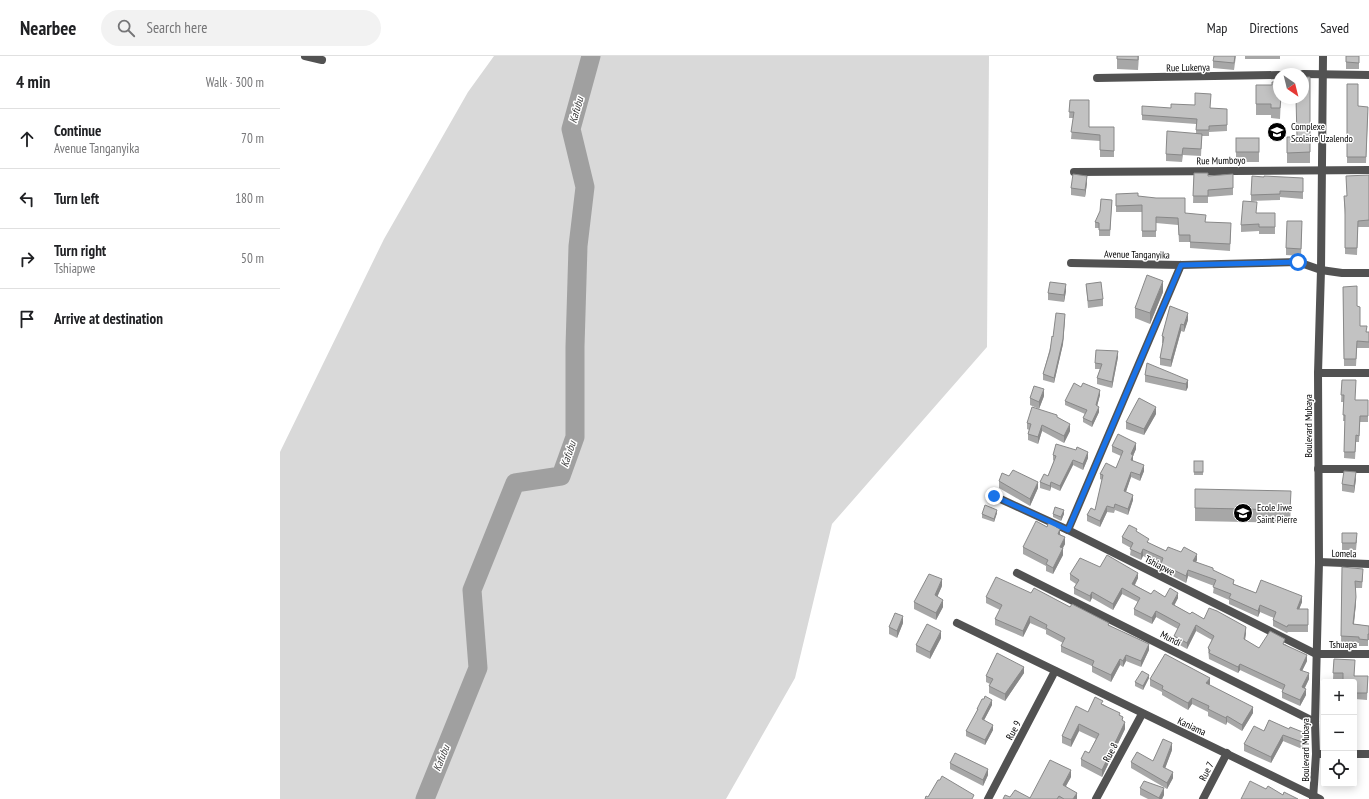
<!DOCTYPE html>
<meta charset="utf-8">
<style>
:root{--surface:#fff;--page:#f2f2f2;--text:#202124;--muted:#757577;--line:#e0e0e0}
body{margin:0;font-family:"PT Sans Narrow",sans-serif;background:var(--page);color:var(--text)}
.controls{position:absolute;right:12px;bottom:12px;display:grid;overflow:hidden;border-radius:4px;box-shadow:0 2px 10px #0003}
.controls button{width:36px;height:36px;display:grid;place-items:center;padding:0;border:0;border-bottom:1px solid var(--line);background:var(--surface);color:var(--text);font:20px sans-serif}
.compass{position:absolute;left:993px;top:12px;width:36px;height:36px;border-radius:50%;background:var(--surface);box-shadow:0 2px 10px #0003;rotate:145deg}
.stop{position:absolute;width:12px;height:12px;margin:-9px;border:3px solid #1a73e8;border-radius:50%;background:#fff}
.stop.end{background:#1a73e8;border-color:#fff;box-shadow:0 1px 4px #0008}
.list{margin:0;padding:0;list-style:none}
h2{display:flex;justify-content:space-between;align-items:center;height:52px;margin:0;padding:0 16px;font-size:17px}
h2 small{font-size:13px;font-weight:400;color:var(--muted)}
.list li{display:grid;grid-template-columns:26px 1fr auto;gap:12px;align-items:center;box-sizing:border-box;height:60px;padding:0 16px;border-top:1px solid var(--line)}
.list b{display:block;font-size:15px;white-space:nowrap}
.list p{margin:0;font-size:13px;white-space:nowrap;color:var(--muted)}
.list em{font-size:13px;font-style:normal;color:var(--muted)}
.icon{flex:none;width:22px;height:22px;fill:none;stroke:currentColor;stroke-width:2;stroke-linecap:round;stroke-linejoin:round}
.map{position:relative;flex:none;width:1089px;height:743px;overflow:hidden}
header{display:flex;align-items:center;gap:24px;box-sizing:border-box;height:56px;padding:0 20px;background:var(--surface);border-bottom:1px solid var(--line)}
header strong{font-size:19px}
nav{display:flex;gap:22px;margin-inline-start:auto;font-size:14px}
.search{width:280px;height:36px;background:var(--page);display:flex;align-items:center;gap:10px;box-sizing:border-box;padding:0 14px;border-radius:22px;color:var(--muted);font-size:15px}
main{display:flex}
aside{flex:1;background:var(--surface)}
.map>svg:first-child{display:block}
.green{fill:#d9d9d9}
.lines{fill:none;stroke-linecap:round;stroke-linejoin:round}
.river{stroke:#a0a0a0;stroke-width:19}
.street{stroke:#525252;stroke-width:8}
.wall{fill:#a7a7a7}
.shaded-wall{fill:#888}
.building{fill:#c2c2c2;stroke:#888}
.route{stroke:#1a73e8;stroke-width:5}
.labels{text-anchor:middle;stroke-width:3;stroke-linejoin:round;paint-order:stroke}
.street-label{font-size:10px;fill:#000;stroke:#fff}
.poi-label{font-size:10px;fill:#000;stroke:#fff;text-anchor:start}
.water-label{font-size:11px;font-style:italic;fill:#414141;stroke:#fff}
</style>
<header>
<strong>Nearbee</strong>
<div class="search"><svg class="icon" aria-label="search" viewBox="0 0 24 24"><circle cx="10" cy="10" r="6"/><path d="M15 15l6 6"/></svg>Search here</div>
<nav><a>Map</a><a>Directions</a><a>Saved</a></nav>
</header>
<main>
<aside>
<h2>4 min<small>Walk · 300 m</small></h2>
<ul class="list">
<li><svg class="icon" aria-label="ahead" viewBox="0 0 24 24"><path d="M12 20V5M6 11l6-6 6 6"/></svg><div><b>Continue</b><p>Avenue Tanganyika</p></div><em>70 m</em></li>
<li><svg class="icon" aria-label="left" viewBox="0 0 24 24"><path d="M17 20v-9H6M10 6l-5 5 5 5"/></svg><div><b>Turn left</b></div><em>180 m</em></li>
<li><svg class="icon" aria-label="right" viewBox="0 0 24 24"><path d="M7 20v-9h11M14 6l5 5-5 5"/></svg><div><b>Turn right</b><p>Tshiapwe</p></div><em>50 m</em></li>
<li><svg class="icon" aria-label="arrive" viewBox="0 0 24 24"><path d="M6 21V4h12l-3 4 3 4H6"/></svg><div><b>Arrive at destination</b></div></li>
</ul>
</aside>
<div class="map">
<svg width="1089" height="743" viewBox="0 0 1089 743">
<rect width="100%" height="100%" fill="#fff"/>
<path class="green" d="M214 0H709L707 291 552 468 515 622 446 743H0V396L104 183 188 36Z"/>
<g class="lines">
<path class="river" d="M145 743 198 612 192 534 235 427 281 420 295 381V291L298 190 305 131 291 73 311 0"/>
<g class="street">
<path d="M25 0 42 4"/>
<path d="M1023 18 1089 19"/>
<path d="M817 22 999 19"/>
<path d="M794 116 1089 114"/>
<path d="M791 207 901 209 1018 206 1041 214 1062 217H1089"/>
<path d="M1038 317H1089"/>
<path d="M1038 413H1089"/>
<path d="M714 440 788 474 1036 598H1089"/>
<path d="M788 474 901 209"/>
<path d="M1039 506 1089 508"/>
<path d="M737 517 1035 666"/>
<path d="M677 567 1040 743"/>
<path d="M1036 698H1044"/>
<path d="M1074 698H1089"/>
<path d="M708 743 775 615"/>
<path d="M816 743 862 658"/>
<path d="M923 743 947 697"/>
<path d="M1033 743 1036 698 1035 666 1039 506 1038 317 1041 214 1043 0"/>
</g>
</g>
<g class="wall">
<path d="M837 0H859L858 14 837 13Z"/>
<path d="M956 0 954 14 933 12V5Z"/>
<rect x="965" y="0" width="35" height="3"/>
<rect x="1066" y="0" width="13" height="13"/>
<path d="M1030 21V107H1007V81H1017Z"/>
<path d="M1067 28 1078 50 1088 57 1086 107H1067Z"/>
<path d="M976 29 1001 42 1000 63 991 62V59H976Z"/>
<path d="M790 44 809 71H834V101H820V85L791 83 793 62H789Z"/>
<path d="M891 52 947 53V75L929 76V80H922L921 100 903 99 902 106 886 105V98L916 77V68L862 64V59Z"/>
<rect x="956" y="82" width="23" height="24"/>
<path d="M914 117 928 120 953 118V139L928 141V147H913Z"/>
<path d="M1089 119V171H1078L1077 199 1065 198V159L1064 147V140H1067Z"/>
<path d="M807 127 805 141 791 139V132Z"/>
<path d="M1023 128V143L1000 141V144L971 145V139Z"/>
<path d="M836 138 858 140 905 157 926 166 951 174 950 195 910 192V186H899L898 169 876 167V181H862V156H836Z"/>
<path d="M832 144 830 180H819V172H815V166Z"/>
<path d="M977 157H995V178H979V175L961 176V169Z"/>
<path d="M1022 172 1021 200 1006 199V192Z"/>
<path d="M806 228 823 243V250L808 252Z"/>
<path d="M1063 231 1077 250 1080 270 1087 276H1089V292H1077L1076 310H1064Z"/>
<path d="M786 235 784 246 768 244V237Z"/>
<path d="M883 236 870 268 855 262V252Z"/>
<path d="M890 250 908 264 904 276 901 275 891 311 880 309V302L883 287H882V280Z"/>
<path d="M785 264 783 288 774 327 763 324V318L773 281Z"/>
<path d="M838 301 832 332 817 328V322L820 313H815V307Z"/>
<path d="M865 319 908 324V331L906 335 865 326Z"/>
<path d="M1062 324 1075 344 1088 351V366H1080L1079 386H1076L1075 403 1064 402 1065 365H1063L1064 346H1061Z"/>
<path d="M820 339 817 350 819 356 812 371 803 366V362L805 358 785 349V345Z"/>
<path d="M764 340 759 353 750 349V342Z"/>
<path d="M876 358 864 379 846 373V366Z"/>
<path d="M777 362 790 375 784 387 762 375 758 388 748 384V378L749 374 747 373V367Z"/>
<path d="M832 390 856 393 853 400V405L864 415 860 425 851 421 846 436 853 444 848 459 835 454 834 457 827 456 820 471 807 465V459L815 454 822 424 820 423V418L836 412 841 400 832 396Z"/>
<path d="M773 399 808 402 803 414 793 409 780 435 771 431 770 435 760 432V426L768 420 774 405 773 404Z"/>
<rect x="914" y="405" width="9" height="14"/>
<path d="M1076 423 1074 437 1062 435V428Z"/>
<path d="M719 425 758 432 750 450 719 432Z"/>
<path d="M915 433 1011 449 1010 467 915 465Z"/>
<path d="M717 457 714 466 702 462V458Z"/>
<path d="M773 458H784L781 465 773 461Z"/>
<path d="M767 471H777L785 488 783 492V499L773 518 766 515V510L743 498V491Z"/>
<path d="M857 476 869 487 886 495 917 504 916 506 933 514 954 528 976 537 1022 546 1019 553H1028V576H1008L1007 577 993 570V564L994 562 980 556 978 561 949 548V544L933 537 934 530 908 520 906 527 881 514V508L863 500 861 504 850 499 851 492 842 487V481Z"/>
<path d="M1077 484 1076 494H1062V487Z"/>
<path d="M820 511 858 522 855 529 871 538 885 541 898 542 894 549 910 558 966 577 965 584 979 592 1005 588 1027 605 1022 615 1029 623 1025 632 1026 639 1020 650 1002 642V636L1003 634 960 614 958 617 929 603 928 592 932 584 916 575 907 593 894 586V580L898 573 876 561 872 568 854 559V553L858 546 842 538 833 554 812 542 810 546 794 538V532L796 528 790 524V518Z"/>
<path d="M1062 511 1083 519 1082 532H1075L1076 547 1074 568 1089 570V584H1088V590H1079V587H1061Z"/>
<path d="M662 530 657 541 663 551 656 564 634 553V546Z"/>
<path d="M751 537 790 551 829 569 869 594 861 611 846 605 843 611 840 609 831 626 812 616V610L781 596V590L783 587 766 578V574L750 567 743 581 715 569V563L720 554 706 547V541Z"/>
<path d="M623 567 617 582 609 578V571Z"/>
<path d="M661 582 650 603 636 596V589Z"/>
<path d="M1054 603 1075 620H1088L1087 644 1075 643 1063 623H1053Z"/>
<path d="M744 617 725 645 709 637V630L710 628 706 626V620Z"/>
<path d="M869 622 863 634 855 630V626Z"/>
<path d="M870 623 930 628 929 629 973 657 962 675 947 666 946 669 928 660V656L912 648 908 654 882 639V636L870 630Z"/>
<path d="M823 648 840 660 843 665 845 673 822 721 801 710V703L809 697 816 683 799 675 791 691 782 687V680L808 656Z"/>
<path d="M712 649 704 664 713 674 705 689 686 680V675L697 656V653Z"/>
<path d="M989 664 1025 684 1022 693 1003 685 991 707 964 695V688L984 675Z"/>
<path d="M892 694 885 712 893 722 887 733 851 712V706L873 705Z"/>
<path d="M670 707 708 719 703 730 670 713Z"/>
<path d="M791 721 786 730 797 743H723L730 741 750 742Z"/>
<path d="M860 732 884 739 882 743H868L860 739Z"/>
</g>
<g class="shaded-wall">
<path d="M807 120V127L805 141V134Z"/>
<path d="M883 225V236L870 268V257Z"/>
<path d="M786 228V235L784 246V239Z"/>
<path d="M908 257V264L904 276V269Z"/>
<path d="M785 258 783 288 774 327V322Z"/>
<path d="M901 268V275L891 311V304Z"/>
<path d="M838 295V301L832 332V326Z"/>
<path d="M908 324V331L906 335V328Z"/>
<path d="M764 333V340L759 353V346Z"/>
<path d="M820 334V339L816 354V349Z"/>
<path d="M819 351V356L812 371V366Z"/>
<path d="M876 351V358L864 379V373Z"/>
<path d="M790 368V375L784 387V380Z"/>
<path d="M762 369V375L758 388V381Z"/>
<path d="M856 387V393L853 400V405L851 404V398Z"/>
<path d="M808 396V402L803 414V408Z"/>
<path d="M793 404V409L780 435V430Z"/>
<path d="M864 409V415L860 425V419Z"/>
<path d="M851 416V421L844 441V435Z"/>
<path d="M1076 416V423L1074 437V430Z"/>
<path d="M758 426V432L750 450V443Z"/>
<path d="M771 426V431L770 435V430Z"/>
<path d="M853 439V444L848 459V453Z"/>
<path d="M827 450V456L820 471V465Z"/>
<path d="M717 454V457L714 466V463Z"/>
<path d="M784 454V458L781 465V461Z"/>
<path d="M780 473V480L778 478Z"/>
<path d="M785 481V488L780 497V491Z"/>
<path d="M783 492V499L773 518V512Z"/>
<path d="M863 493V500L861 504V498Z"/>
<path d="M917 498V504L913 511V505Z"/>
<path d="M908 514V520L906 527V520Z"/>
<path d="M858 517V522L852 534V528Z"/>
<path d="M662 523V530L655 546V539Z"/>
<path d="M842 532V538L833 554V548Z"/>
<path d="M812 536V542L810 546V540Z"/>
<path d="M898 537V542L892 554V548Z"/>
<path d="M1022 540V546L1017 559V553Z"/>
<path d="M1076 541V547L1073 574V568Z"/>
<path d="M663 544V551L656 564V557Z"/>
<path d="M980 549V556L978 561V555Z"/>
<path d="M876 555V561L872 568V562Z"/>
<path d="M623 560V567L617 582V575Z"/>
<path d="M750 560V567L743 581V575Z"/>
<path d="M916 569V575L907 593V587Z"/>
<path d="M966 571V577L964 589V583Z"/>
<path d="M661 575V582L650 603V596Z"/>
<path d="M869 588V594L861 611V605Z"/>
<path d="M846 599V605L843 611V605Z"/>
<path d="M1027 599V605L1020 619V614Z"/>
<path d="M840 603V609L831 626V619Z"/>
<path d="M960 608V614L958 617V611Z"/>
<path d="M744 611V617L725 645V638Z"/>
<path d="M1029 617V623L1022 637V631Z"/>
<path d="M869 619V622L863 634V630Z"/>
<path d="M930 622V628L926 634V627Z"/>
<path d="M1026 633V639L1020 650V644Z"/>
<path d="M912 642V648L908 654V647Z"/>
<path d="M712 644V649L702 668V663Z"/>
<path d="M973 651V657L962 675V669Z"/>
<path d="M947 660V666L946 669V662Z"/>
<path d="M845 666V673L822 721V714Z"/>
<path d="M799 668V675L791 691V684Z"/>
<path d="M713 669V674L705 689V684Z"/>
<path d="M1025 677V684L1022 693V686Z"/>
<path d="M1003 679V685L991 707V701Z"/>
<path d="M892 687V694L883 718V711Z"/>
<path d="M708 713V719L703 730V724Z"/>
<path d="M791 714V721L783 735V729Z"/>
<path d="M893 716V722L887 733V727Z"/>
<path d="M884 732V739L882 743H879V742Z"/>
<path d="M797 737V743H793Z"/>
</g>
<g class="building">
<path d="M837 0H858V4L837 3Z"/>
<path d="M934 0H955L954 7 933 5Z"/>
<path d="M1066 0H1079V7L1066 6Z"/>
<path d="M1023 21H1030V96L1007 97V81H1017L1016 42H1023Z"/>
<path d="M992 26H999V42H1001L1000 52H991V48H976V29H992Z"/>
<path d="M1067 28H1078V50L1088 51 1086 101H1067Z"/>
<path d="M915 37 931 38 930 52 947 53V69L929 70V74H916L917 63 862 59V50L891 52V48L915 49Z"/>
<path d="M790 44H809V71H834V95L820 94V79L791 76 794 56H789Z"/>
<path d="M887 75 922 78 921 93 903 92 902 99 886 98Z"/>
<rect x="956" y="82" width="23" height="14"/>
<path d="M914 117H928V120L953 118V132L928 134V140H913Z"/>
<path d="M793 118 807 120 805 134 791 132Z"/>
<path d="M1089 119V164L1078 165 1077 192H1065V153L1064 140H1067L1066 120Z"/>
<path d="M972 120 984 121V120L1023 122V136L1000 135V138L971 139Z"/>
<path d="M858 137V140L876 142H905V157L926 159 925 166 951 167 950 188 910 186V179H899L898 162 876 161V175H862V149L836 150V138Z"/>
<path d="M821 143 832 144 830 174H819V167L815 166 820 155Z"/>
<path d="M963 145 977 146 976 157H995V171H979V168L961 169Z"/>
<path d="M1007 165H1022L1021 193 1006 192Z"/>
<path d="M867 219 883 225 870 257 855 252Z"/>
<path d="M770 226 786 228 784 239 768 237Z"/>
<path d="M821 226 823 243 808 245 806 228Z"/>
<path d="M1077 230V250L1080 251V270H1087L1086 276H1089V286L1077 285 1076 303H1064L1063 231Z"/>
<path d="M890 250 908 257 904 269 901 268 891 304 880 302 884 281 882 280Z"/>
<path d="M776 257 785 258 783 283 774 322 763 318 770 295 772 280 773 281Z"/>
<path d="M816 294 838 295 832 326 817 322 822 308 815 307Z"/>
<path d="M867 307 908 324 906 328 865 319Z"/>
<path d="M1062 324H1076L1075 344H1088V360H1080L1079 380 1076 379 1075 396H1064L1065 359H1063L1064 339H1061Z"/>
<path d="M794 327 801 331 803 327 820 334 816 349 819 351 812 366 803 362 807 354 785 345Z"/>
<path d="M754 330 764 333 759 346 750 342Z"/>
<path d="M859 342 876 351 864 373 846 366Z"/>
<path d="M752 351 777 359V361L790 368 784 380 762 369 758 381 748 378 751 368 747 367Z"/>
<path d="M838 378 856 387 851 398 853 399 851 404 864 409 860 419 851 416 844 435 853 439 848 453 835 448 834 452 827 450 820 465 807 459 811 452 815 454 823 419 820 418 826 407 836 412 843 395 832 390Z"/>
<path d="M776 388 796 394 797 391 808 396 803 408 793 404 780 430 771 426 770 430 760 426 764 418 768 420 776 400 773 399Z"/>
<rect x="914" y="405" width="9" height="11"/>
<path d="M733 414 758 426 750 443 719 425 722 417 729 420Z"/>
<path d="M1064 415 1076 416 1074 430 1062 428Z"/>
<path d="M915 433 1011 435 1010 454 915 452Z"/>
<path d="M705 449 717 454 714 463 702 458Z"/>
<path d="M775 451 784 454 781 461 773 458Z"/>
<path d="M756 465 767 471 769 465 777 468 776 471 780 473 778 478 785 481 780 491 783 492 773 512 766 508 768 504 743 491Z"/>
<path d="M849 469 857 473 856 475 869 483 867 486 886 495 888 491 901 496 904 491 917 498 913 505 933 512V514L954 524 953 528 976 537 981 524 1022 540 1017 553H1028V569H1008L1007 571 993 564 996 556 980 549 978 555 949 542 951 538 933 531 936 524 908 514 906 520 881 508 883 502 863 493 861 498 850 493 853 487 842 481Z"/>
<path d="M1062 477H1077L1076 487H1062Z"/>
<path d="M827 499 858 517 852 528 871 538 874 534 885 541 890 532 898 537 892 548 910 558 912 556 924 563 929 552 937 555 966 571 964 583 979 592 990 575 1005 583 1003 588 1027 599 1020 614 1029 617 1022 631 1026 633 1020 644 1002 636 1005 629 960 608 958 611 929 597 930 594 928 592 934 580 916 569 907 587 894 580 900 568 876 555 872 562 854 553 860 542 842 532 833 548 812 536 810 540 794 532 799 524 790 518 800 502 820 511Z"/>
<path d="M1062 511 1083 513 1082 526 1075 525 1076 541 1073 568 1089 570V578H1088V584L1079 583V581L1061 580Z"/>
<path d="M649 518 662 523 655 539 663 544 656 557 634 546Z"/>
<path d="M716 521 751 537 754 532 790 551 792 548 829 567 828 569 869 588 861 605 846 599 843 605 840 603 831 619 812 610 814 605 781 590 785 582 766 572 767 569 750 560 743 575 715 563 722 549 706 541Z"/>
<path d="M615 557 623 560 617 575 609 571Z"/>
<path d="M647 568 661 575 650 596 636 589Z"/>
<path d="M717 597 744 611 725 638 709 630 713 623 706 620Z"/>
<path d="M885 598 930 622 926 627 973 651 962 669 947 660 946 662 928 653 929 650 912 642 908 647 882 633 883 630 870 623Z"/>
<path d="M1054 603 1075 604 1074 620H1088L1087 637H1075L1074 662V626H1063V617H1053Z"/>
<path d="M862 615 869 619 863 630 855 626Z"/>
<path d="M705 640 712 644 702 663 713 669 705 684 686 675 698 653H697L702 643H704Z"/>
<path d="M815 641 823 645 821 648 840 657 839 659 843 661 842 664 845 666 822 714 801 703 805 695 809 697 819 678 799 668 791 684 782 680 796 650 808 656Z"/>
<path d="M989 664 1009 673 1010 671 1025 677 1022 686 1003 679 991 701 964 688 974 670 984 675Z"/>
<path d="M883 683 892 687 883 711 893 716 887 727 851 706 857 696 873 705Z"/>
<path d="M675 697 708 713 703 724 670 707Z"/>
<path d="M770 704 791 714 783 729 797 737 793 743H784L779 740 777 743H723L725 739 730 741 735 734 750 742Z"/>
<path d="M662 720 694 739 692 743H645L646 740 648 741 658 724H660Z"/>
<path d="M864 725 884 732 879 742 860 732Z"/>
<path d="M970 725 986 733 988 730 1003 739 1004 736 1018 743H961Z"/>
</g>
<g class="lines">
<path class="route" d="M714 440 788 474 901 209 1018 206"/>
</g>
<defs>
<symbol id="school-disc" viewBox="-11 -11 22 22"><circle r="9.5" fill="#000" stroke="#fff"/><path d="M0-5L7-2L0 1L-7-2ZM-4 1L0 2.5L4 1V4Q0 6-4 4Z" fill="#fff"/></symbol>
</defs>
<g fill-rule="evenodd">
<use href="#school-disc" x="986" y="65" width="22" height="22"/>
<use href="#school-disc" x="952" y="446" width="22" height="22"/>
</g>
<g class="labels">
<g class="street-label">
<text transform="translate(908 11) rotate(-1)" y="4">Rue Lukenya</text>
<text transform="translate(941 104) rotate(-1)" y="4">Rue Mumboyo</text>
<text transform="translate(857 198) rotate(1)" y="4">Avenue Tanganyika</text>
<text transform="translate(1028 370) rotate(-90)" y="4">Boulevard Mubaya</text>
<text transform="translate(1064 497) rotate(1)" y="4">Lomela</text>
<text transform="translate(880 509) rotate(27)" y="4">Tshiapwe</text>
<text transform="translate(891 582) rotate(27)" y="4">Mundi</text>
<text x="1063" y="592">Tshuapa</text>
<text transform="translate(912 670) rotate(25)" y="4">Kaniama</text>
<text transform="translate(733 674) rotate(-62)" y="4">Rue 9</text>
<text transform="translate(1025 694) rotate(-90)" y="4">Boulevard Mubaya</text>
<text transform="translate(830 696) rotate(-62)" y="4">Rue 8</text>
<text transform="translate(926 715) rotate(-63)" y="4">Rue 7</text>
</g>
<g class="poi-label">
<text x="1011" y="74">Complexe<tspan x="1011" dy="12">Scolaire Uzalendo</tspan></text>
<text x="977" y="455">Ecole Jiwe<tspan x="977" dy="12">Saint Pierre</tspan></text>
</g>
<g class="water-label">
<text transform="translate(296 54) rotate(-74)" y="4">Kafubu</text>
<text transform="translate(288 398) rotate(-71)" y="4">Kafubu</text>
<text transform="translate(161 702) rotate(-68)" y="4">Kafubu</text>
</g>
</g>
</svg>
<div class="controls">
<button>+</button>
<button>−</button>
<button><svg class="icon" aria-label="locate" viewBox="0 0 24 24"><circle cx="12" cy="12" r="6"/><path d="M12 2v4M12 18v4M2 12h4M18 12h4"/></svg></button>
</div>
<svg class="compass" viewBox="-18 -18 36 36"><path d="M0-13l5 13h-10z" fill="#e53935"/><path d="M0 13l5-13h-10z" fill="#757577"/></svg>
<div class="stop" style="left:1018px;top:206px"></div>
<div class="stop end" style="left:714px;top:440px"></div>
</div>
</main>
